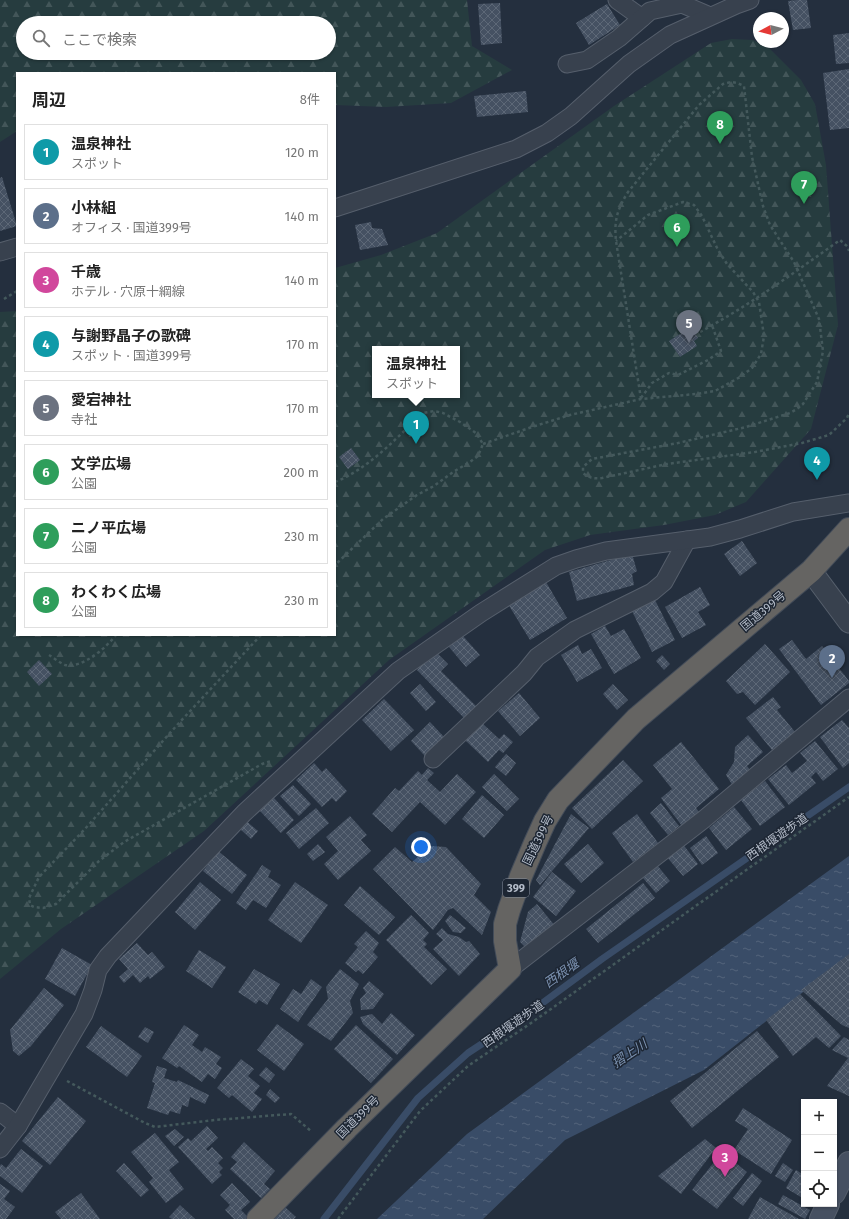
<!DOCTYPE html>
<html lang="ja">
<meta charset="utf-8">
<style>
:root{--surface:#fff;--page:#f6f6f6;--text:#222;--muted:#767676;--line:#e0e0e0;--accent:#2563eb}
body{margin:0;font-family:"Fira Sans","Noto Sans JP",sans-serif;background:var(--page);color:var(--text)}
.controls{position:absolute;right:12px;bottom:12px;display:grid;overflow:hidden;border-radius:0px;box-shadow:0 1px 3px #0004}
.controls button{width:36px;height:36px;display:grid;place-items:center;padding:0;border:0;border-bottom:1px solid var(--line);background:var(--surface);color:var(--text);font:20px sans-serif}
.compass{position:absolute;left:753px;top:12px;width:36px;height:36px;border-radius:50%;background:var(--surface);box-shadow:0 1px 3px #0004;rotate:263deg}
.you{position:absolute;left:421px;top:847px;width:14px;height:14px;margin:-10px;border:3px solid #fff;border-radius:50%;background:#1a73e8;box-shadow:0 0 0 6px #1a73e833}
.badge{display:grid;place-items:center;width:26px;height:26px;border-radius:50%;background:var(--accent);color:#fff;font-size:13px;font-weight:700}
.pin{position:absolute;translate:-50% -33px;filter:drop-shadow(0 1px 2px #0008)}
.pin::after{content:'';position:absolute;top:21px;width:14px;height:12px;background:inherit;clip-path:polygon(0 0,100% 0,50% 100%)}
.popup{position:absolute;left:372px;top:346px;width:88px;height:52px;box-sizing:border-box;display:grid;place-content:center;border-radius:0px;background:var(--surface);filter:drop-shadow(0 1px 3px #0005);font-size:13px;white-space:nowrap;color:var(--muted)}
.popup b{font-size:15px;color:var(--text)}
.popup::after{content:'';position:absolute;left:50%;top:100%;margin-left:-8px;border:8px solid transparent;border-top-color:var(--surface)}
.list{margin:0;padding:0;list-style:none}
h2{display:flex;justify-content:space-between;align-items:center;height:52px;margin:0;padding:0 16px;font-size:17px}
h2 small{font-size:13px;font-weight:400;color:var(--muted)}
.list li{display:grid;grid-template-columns:26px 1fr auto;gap:12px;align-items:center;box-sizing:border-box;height:56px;margin:0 8px 8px;padding:0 8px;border:1px solid var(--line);border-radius:0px}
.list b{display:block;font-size:15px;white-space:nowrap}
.list p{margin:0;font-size:13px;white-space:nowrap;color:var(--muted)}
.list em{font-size:13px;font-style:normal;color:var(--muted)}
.icon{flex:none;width:22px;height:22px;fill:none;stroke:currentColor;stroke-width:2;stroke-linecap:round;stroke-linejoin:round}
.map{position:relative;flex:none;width:849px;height:1219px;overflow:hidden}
.search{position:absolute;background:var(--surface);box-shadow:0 1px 3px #0004;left:16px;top:16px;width:320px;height:44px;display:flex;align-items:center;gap:10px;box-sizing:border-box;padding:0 14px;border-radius:22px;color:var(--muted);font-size:15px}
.panel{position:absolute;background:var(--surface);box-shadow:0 1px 3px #0004;left:16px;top:72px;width:320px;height:564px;border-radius:0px}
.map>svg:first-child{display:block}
.forest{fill:url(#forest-firs);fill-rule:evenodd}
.water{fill:url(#water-ripples)}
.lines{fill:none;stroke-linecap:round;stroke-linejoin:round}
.stream{stroke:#394c67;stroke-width:7}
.building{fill:url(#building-cross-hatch)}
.minor-casing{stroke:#565f6c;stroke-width:19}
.tertiary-casing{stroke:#565f6c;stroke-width:23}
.secondary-casing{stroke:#565f6c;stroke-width:24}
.trunk-casing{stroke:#434c59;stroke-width:24}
.path{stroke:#44595c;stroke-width:2.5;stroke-dasharray:3 3;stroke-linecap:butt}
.minor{stroke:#38414e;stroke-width:17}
.tertiary{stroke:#38414e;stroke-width:21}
.secondary{stroke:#465061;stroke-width:22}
.trunk{stroke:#656462;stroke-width:22}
.labels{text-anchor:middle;stroke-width:3;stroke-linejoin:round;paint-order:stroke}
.shield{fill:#1d2633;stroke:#878f9c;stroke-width:1}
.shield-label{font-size:11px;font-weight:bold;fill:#b4bcc9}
.street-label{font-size:12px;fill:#b4bcc9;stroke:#1d2633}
.water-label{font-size:13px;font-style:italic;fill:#7c92b1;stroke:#1d2633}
</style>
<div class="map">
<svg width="849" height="1219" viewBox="0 0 849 1219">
<defs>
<pattern id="forest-firs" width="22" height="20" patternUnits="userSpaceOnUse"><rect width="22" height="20" fill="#263c3f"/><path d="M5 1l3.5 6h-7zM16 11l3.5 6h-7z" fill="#435659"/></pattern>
<pattern id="water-ripples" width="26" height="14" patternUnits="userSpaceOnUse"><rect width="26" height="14" fill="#394c67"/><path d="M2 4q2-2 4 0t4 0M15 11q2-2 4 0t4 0" fill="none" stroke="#53647b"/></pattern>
<pattern id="building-cross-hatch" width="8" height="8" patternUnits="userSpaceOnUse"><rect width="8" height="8" fill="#455162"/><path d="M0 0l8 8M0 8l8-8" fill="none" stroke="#5d6877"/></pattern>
</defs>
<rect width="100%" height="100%" fill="#242f3e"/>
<g class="forest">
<path d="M0 0H467L472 46 512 70 451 103 386 107 335 105V73H17V131L0 142ZM23 23H329V53H23Z"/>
<path d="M732 39 753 40 769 48 801 80 815 104 826 165 838 325 811 429 746 502 715 515 664 525 590 535 545 550 389 660 204 831 61 929 0 979V312L17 311V635H335V268L381 255 437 233 614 106 711 43ZM375 349H457V395H375Z"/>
</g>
<path class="water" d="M849 856V956L704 1070 565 1140 483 1219H377L467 1134Z"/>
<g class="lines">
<path class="stream" d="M324 1219 418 1098 468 1053 533 1010 602 959 849 787"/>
</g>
<g class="building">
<path d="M797 0H807L811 28 793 30 788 1Z"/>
<path d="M500 3 502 43 481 45 478 4Z"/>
<path d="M607 4 620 25 589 45 576 23Z"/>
<path d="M849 33V63L836 64 833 35Z"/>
<path d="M849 69V128L830 130 823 73Z"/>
<path d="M526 91 528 112 477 117 474 96Z"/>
<path d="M2 177 17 226 0 231V178Z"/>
<path d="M371 222 372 228 382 229 388 245 360 250 355 225Z"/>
<path d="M686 330 689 335 694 331 698 338 694 341 697 346 680 357 669 341Z"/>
<path d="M351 448 360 460 348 469 339 457Z"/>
<path d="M742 541 757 563 740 576 724 554Z"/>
<path d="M632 554 637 571 632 574 634 585 577 601 569 572Z"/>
<path d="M546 582 567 618 530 640 508 604Z"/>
<path d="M700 587 710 605 698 612 706 625 682 638 665 607Z"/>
<path d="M655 600 675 640 652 652 632 611Z"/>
<path d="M605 626 611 636 624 629 641 658 614 674 591 634Z"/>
<path d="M462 635 480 655 466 667 449 647Z"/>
<path d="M792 640 806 659 822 646 849 681V683L821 705 779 649Z"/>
<path d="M765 644 790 672 755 705 743 692 737 694 726 681Z"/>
<path d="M578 645 582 654 591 649 602 668 577 682 561 655Z"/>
<path d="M437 653 448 664 441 671 476 706 464 718 417 670 428 658 430 660Z"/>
<path d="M662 655 670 664 664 670 656 661Z"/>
<path d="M39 660 52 674 39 686 27 672Z"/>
<path d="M420 684 436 702 426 711 410 693Z"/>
<path d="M613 684 628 700 617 710 603 694Z"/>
<path d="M519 693 540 718 520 736 498 711Z"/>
<path d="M773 697 781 707 777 710 795 732 772 750 746 718Z"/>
<path d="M384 699 414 730 391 751 362 720Z"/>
<path d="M842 720 849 728V763L843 768 820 737Z"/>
<path d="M430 722 444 737 425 756 411 741Z"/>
<path d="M481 722 499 739 504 734 513 742 503 753 499 750 488 762 465 740Z"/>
<path d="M748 735 763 752 747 766 750 770 733 786 726 775 734 762 735 747Z"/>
<path d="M815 741 838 769 823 781 816 772 811 777 816 783 789 805 768 779 786 765 792 773 807 761 800 753Z"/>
<path d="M681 742 719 789 696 808 699 812 682 826 661 798 672 789 653 765Z"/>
<path d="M506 754 516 763 506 776 495 767Z"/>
<path d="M623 760 643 781 592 829 572 808Z"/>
<path d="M314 763 322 772 326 768 347 791 336 802 332 798 322 807 296 780Z"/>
<path d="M428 768 434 773 427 780 440 792 457 774 476 792 445 825 420 802 392 832 372 814 395 788 399 791 418 771 422 775Z"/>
<path d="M494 774 519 799 507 811 482 787Z"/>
<path d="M765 781 785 807 760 826 741 800Z"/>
<path d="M293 785 311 804 299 816 280 796Z"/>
<path d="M482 795 504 815 484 838 462 819Z"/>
<path d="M274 798 294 820 281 833 260 811Z"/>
<path d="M661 803 679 826 668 835 650 813Z"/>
<path d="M734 807 752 829 726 850 709 828Z"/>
<path d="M316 808 329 823 299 849 286 833Z"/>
<path d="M571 814 589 828 540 885 536 880Z"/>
<path d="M637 814 658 843 633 862 612 833Z"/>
<path d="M350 816 367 835 361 840 371 851 338 880 324 864 338 851 326 837Z"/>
<path d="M246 821 258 831 251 839 240 829Z"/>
<path d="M706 836 718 853 702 865 690 848Z"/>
<path d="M682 843 698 864 683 876 666 856Z"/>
<path d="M318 844 325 852 313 861 307 854Z"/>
<path d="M588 844 604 863 581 883 564 864Z"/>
<path d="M431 846 446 847 481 884 474 895 491 912 482 935 453 908 448 910 433 930 373 869 395 847 412 862Z"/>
<path d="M218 851 247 875 232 894 203 871Z"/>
<path d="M262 865 271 871 268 877 281 885 266 908 253 900 246 910 236 903Z"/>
<path d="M657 865 670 881 656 893 643 878Z"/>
<path d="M552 872 576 891 556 916 533 897Z"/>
<path d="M200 882 221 900 195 930 175 912Z"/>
<path d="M295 882 328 905 301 943 268 920Z"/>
<path d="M643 883 655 898 598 943 586 929Z"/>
<path d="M360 886 395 917 379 935 344 905Z"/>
<path d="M537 904 556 927 528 950 520 942 528 912Z"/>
<path d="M411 915 429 933 423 940 427 944 424 947 447 969 431 985 386 940Z"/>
<path d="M450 915 466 928 461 933 453 932 445 921Z"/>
<path d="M442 928 448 934 459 937 466 942 469 941 480 954 459 976 433 949 443 940 436 934Z"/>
<path d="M366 931 379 943 373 952 378 957 363 974 358 970 356 972 345 963 358 947 354 944Z"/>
<path d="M137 943 148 955 152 952 165 967 150 979 148 976 140 983 133 975 124 983 119 977 128 969 119 959Z"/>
<path d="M62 948 92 965 75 996 45 979Z"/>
<path d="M199 950 226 967 212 988 186 971Z"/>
<path d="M849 954V1028L842 1025 801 990Z"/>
<path d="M254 969 280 984 267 1005 259 1000 256 1004 238 992Z"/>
<path d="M340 969 359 984 350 1001 353 1013 331 1041 307 1025 328 999 326 987Z"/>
<path d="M311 979 322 987 298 1022 280 1009 293 989 301 994Z"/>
<path d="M369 981 384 994 373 1009 361 1010 360 999 366 993 363 988Z"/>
<path d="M44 988 64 1005 31 1046 19 1056 13 1051 10 1030Z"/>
<path d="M800 994 841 1036 829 1048 816 1037 793 1056 766 1020Z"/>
<path d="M391 1013 415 1035 397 1055 363 1024 360 1017 372 1014 382 1024Z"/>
<path d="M277 1024 304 1044 284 1071 257 1050Z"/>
<path d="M184 1025 199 1035 192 1045 202 1052 205 1047 221 1057 216 1064 222 1068 215 1079 208 1074 202 1082 179 1066 177 1068 162 1058Z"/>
<path d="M356 1025 393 1059 371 1083 334 1049Z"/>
<path d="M101 1026 142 1056 127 1077 86 1047Z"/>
<path d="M145 1027 154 1032 148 1043 138 1037Z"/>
<path d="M757 1031 779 1057 692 1128 670 1101Z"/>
<path d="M844 1037 849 1040V1096L827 1086 848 1058 832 1050Z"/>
<path d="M241 1059 254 1069 248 1076 260 1086 254 1093 262 1099 252 1112 232 1095 229 1098 217 1088Z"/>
<path d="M157 1066 167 1069 164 1078 177 1082 178 1080 209 1095 205 1104 190 1097 188 1107 182 1105 180 1114 170 1111 168 1115 147 1108 155 1083 152 1082Z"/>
<path d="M266 1067 275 1075 269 1083 259 1075Z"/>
<path d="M270 1089 280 1098 275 1103 266 1095Z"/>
<path d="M58 1097 86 1121 50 1165 22 1141Z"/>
<path d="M743 1108 792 1140 771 1174 734 1150 748 1129 735 1121Z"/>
<path d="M207 1126 218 1138 206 1149 208 1151 212 1147 223 1158 218 1163 223 1168 219 1172 222 1175 212 1184 178 1147 188 1138 191 1141Z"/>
<path d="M175 1129 184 1137 174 1146 165 1136Z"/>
<path d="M155 1133 179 1162 169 1170 184 1189 166 1203 149 1182 153 1178 131 1152Z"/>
<path d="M705 1139 716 1148 681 1194 658 1176Z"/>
<path d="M244 1142 275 1171 264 1184 270 1189 261 1198 230 1169 237 1162 231 1157Z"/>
<path d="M21 1149 43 1166 22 1193 0 1176V1166L1 1164 6 1168Z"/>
<path d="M722 1152 747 1172 717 1209 692 1190Z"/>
<path d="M124 1163 149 1190 141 1197 116 1171Z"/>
<path d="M783 1163 793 1170 785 1182 775 1176Z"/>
<path d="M796 1170 804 1175V1199L786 1188Z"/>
<path d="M752 1173 762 1181 743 1206 733 1198Z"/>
<path d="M232 1183 250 1202 241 1210 248 1217 245 1219H234L225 1210 230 1205 220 1195Z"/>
<path d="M0 1184 10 1191 4 1199 15 1207 6 1219H0Z"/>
<path d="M81 1193 100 1219H61L55 1212Z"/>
<path d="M783 1195 810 1210 805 1219 778 1204Z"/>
<path d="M760 1197 799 1219H748Z"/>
<path d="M180 1205 195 1219H172L169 1217Z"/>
<path d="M285 1207 296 1217 294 1219H273Z"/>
</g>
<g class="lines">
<defs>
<g id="minor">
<path d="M617 0 642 18"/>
<path d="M567 64 587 60 619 38 650 11 682 4 710 16"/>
<path d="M335 208 516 149 547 133 571 116 629 64 670 35 736 5 750 0"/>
<path d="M0 252 17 247"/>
<path d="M433 759 524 673 537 657 575 630 652 592 664 582 687 540"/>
<path d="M510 969 703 820 849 698"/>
<path d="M0 1112 18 1126"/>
<path d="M0 1149 18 1126 84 1014 93 990 98 970 108 956 244 813 398 671 481 613 556 566 576 559 606 551 710 537 740 529 793 512 849 503"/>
</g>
<path id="tertiary" d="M811 571 849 622"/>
<g id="secondary">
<path d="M834 1193 849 1163"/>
<path d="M821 1219 828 1204"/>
</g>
<path id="trunk" d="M258 1219 347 1128 510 969 505 941V924L509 910 521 876 535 843 545 821 558 800 636 719 811 571 849 529"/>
</defs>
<use href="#minor" class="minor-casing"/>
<use href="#tertiary" class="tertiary-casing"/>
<use href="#secondary" class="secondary-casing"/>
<use href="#trunk" class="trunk-casing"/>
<g class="path">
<path d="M4 299 17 291"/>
<path d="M700 332C750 305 795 272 840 240L848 247 849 251"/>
<path d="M641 398 652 383 669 373 678 375 708 360 721 351 712 325"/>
<path d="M641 399 616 241C614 220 617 210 628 192L699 105 723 84 731 82 737 83 744 86 752 157 763 206 770 225 794 262 819 319 823 351 817 382 803 404 797 409 790 413 746 427 678 443 592 459 583 467V473C589 478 594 479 602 478L667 464 755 452 802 443 829 435 847 418 849 413"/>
<path d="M483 444 532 427 570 415 641 399 696 394 715 391 740 377 752 368 761 354 764 336 759 302 753 292 727 264 718 250 702 216 694 205 683 202 648 215 616 241"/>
<path d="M335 482C370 468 396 438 423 413L434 411 443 413 460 422 476 433 483 444 478 456 470 462 453 472 434 486 417 495 383 519 335 565"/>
<path d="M261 635 178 724 84 830 39 877 29 898 30 905 34 907 43 908 56 904 99 861 124 842 262 764 271 761"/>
<path d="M49 655C54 658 60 663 65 665 82 669 107 647 116 635"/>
<path d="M67 1081 145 1123 155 1127 215 1120 291 1114 312 1132"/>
<path d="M338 1219 420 1111 468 1066 534 1021 849 797"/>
</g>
<use href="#minor" class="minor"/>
<use href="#tertiary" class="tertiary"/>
<use href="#secondary" class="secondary"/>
<use href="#trunk" class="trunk"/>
</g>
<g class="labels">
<rect class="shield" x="503" y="879" width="26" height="18" rx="3"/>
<g class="shield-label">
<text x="516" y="892">399</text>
</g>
<g class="street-label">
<text transform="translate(763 611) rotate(-40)" y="4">国道399号</text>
<text transform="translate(777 837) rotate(-35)" y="4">西根堰遊歩道</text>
<text transform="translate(538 840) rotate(-64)" y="4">国道399号</text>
<text transform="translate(513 1024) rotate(-35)" y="4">西根堰遊歩道</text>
<text transform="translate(358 1117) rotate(-45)" y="4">国道399号</text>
</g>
<g class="water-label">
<text transform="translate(561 973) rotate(-35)" y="5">西根堰</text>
<text transform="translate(629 1053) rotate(-34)" y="5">摺上川</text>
</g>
</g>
</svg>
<div class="controls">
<button>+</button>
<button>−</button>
<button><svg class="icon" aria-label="locate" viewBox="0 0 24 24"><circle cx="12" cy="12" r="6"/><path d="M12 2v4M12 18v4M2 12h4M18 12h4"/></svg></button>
</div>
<svg class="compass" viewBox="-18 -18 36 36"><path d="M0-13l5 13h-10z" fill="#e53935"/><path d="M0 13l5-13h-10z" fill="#767676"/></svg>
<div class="you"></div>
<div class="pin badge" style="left:416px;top:444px;background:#0f9aa8">1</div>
<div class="popup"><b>温泉神社</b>スポット</div>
<div class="pin badge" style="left:832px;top:678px;background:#5c6f8a">2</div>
<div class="pin badge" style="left:725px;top:1177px;background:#d1479c">3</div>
<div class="pin badge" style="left:817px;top:480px;background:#0f9aa8">4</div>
<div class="pin badge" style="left:689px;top:343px;background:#6b7280">5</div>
<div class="pin badge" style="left:677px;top:247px;background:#2e9e5b">6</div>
<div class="pin badge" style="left:804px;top:204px;background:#2e9e5b">7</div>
<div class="pin badge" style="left:720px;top:144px;background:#2e9e5b">8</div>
<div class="search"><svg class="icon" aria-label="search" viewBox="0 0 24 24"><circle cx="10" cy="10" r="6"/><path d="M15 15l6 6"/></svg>ここで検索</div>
<section class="panel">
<h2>周辺<small>8件</small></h2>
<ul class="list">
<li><span class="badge" style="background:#0f9aa8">1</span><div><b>温泉神社</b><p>スポット</p></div><em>120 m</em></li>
<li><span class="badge" style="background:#5c6f8a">2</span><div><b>小林組</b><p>オフィス · 国道399号</p></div><em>140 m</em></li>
<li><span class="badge" style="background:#d1479c">3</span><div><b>千歳</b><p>ホテル · 穴原十綱線</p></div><em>140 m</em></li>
<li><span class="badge" style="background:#0f9aa8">4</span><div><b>与謝野晶子の歌碑</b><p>スポット · 国道399号</p></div><em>170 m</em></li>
<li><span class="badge" style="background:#6b7280">5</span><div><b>愛宕神社</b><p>寺社</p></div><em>170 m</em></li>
<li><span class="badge" style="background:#2e9e5b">6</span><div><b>文学広場</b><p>公園</p></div><em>200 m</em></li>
<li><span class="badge" style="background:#2e9e5b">7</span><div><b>ニノ平広場</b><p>公園</p></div><em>230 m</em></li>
<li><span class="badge" style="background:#2e9e5b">8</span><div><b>わくわく広場</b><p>公園</p></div><em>230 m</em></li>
</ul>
</section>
</div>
